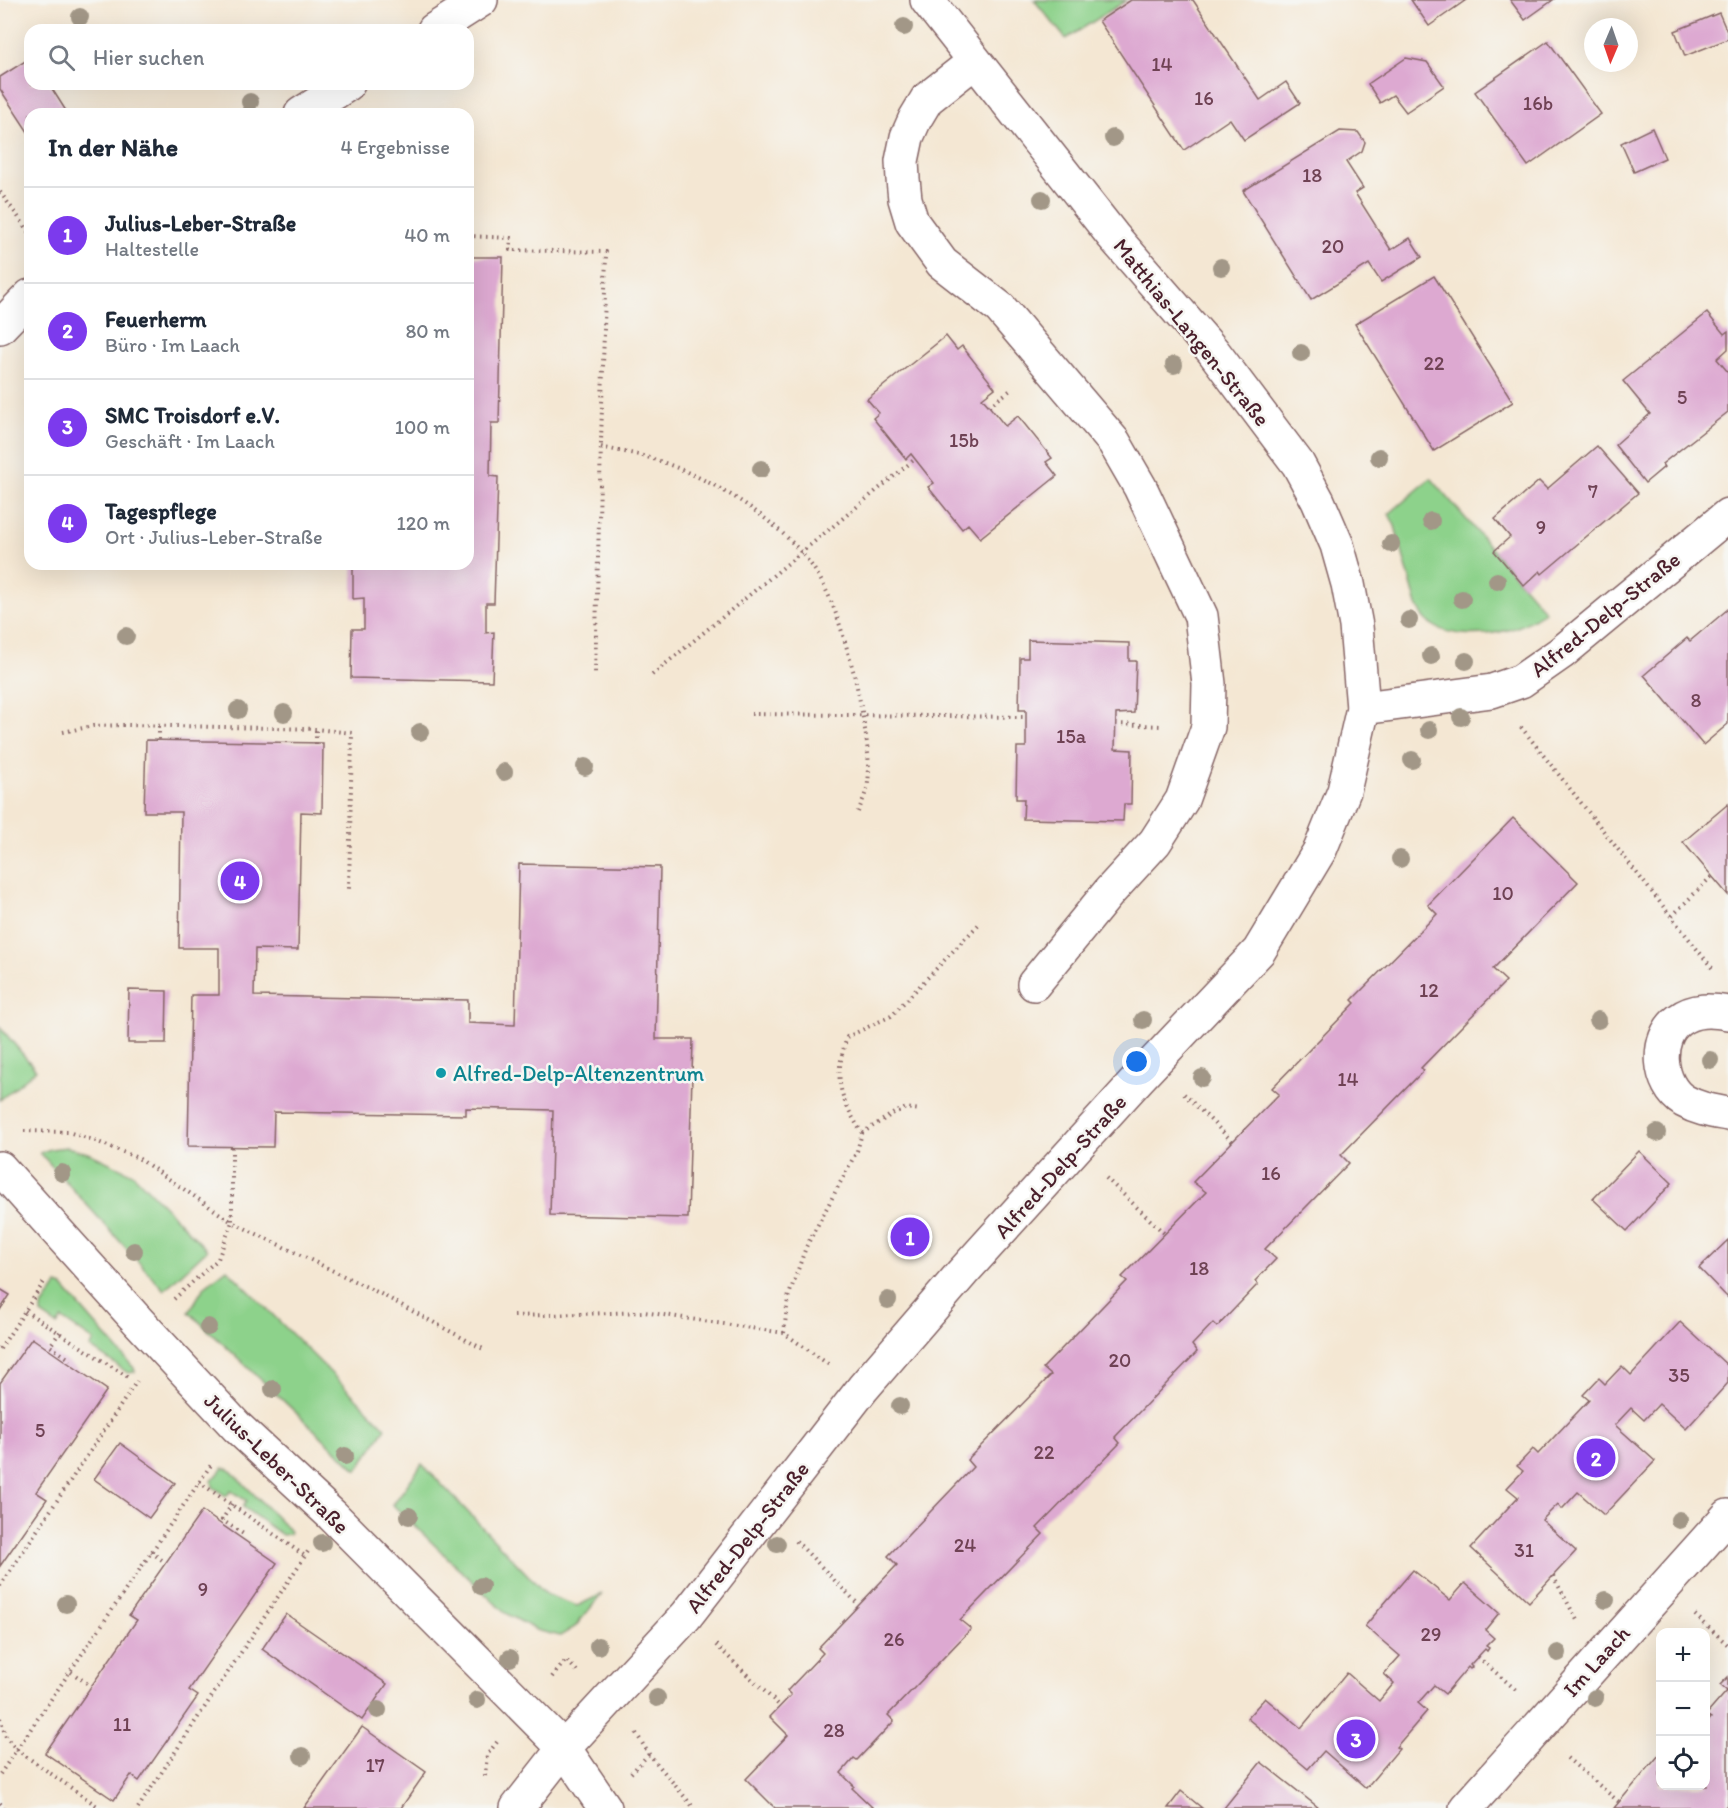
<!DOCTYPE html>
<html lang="de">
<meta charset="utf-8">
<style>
:root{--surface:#fff;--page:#f6f6f7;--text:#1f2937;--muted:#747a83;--line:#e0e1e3;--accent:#7c3aed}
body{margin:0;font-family:Itim,sans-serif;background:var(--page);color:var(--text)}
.controls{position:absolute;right:18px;bottom:18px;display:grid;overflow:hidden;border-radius:12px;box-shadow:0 6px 24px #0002}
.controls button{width:54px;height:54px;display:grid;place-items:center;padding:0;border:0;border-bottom:2px solid var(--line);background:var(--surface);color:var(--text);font:30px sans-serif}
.compass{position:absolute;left:1584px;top:18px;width:54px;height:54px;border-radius:50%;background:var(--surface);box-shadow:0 6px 24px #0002;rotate:182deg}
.you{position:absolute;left:1137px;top:1062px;width:21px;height:21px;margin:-15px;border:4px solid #fff;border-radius:50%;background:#1a73e8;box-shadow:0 0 0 9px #1a73e833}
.badge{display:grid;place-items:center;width:39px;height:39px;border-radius:50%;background:var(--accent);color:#fff;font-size:20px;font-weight:700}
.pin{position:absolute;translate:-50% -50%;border:3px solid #fff;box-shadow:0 2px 6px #0006}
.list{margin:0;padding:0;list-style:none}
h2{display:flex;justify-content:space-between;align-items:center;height:78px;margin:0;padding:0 24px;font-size:26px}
h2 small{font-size:20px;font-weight:400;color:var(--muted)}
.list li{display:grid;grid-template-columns:39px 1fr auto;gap:18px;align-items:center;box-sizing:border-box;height:96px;padding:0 24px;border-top:2px solid var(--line)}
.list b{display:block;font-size:22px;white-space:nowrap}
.list p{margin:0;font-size:20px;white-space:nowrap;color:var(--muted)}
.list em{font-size:20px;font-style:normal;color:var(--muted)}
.icon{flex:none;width:33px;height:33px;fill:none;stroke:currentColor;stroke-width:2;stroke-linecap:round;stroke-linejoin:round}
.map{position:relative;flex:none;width:1728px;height:1808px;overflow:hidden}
.search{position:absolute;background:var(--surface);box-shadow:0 6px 24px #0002;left:24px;top:24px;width:450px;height:66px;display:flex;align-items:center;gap:15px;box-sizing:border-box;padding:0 21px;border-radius:18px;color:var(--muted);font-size:22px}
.panel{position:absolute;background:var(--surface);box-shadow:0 6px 24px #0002;left:24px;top:108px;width:450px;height:462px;border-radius:18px}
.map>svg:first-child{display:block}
.green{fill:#8dd28b;stroke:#6c785b;stroke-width:1.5}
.building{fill:#dda9d1}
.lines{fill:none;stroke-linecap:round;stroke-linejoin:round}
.minor-casing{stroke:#866566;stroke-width:36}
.path{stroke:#866566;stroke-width:4;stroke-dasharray:1.5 4.5;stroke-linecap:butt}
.minor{stroke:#fff;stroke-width:33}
.tree{fill:#a29787}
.culture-dot{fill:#0f9aa8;stroke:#f6f6f2;stroke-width:2}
.labels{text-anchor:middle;stroke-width:5;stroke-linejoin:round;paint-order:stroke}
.number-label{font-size:20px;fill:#6f4254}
.street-label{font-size:22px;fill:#4a1f2b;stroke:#f6f6f2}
.culture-label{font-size:22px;fill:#0d838f;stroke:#f6f6f2;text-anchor:start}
</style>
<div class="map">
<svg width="1728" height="1808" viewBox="0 0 1728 1808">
<rect width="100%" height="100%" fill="#f6f6f2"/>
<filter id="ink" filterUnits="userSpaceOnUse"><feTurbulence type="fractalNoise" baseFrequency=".0167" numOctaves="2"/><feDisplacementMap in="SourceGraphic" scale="12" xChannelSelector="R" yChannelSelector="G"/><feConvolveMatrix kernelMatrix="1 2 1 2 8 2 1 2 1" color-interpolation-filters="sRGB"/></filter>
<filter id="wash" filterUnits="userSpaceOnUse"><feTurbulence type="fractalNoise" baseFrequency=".008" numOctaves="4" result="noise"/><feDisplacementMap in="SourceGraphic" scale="24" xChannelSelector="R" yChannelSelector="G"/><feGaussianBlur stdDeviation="1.35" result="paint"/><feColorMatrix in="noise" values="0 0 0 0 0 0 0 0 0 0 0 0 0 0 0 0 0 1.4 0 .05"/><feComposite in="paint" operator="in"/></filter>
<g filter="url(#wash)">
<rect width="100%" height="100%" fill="#f4e7d3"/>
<g class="green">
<path d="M1034 0H1127L1066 39Z"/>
<path d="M1431 478 1545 611C1534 619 1522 627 1508 630 1486 636 1450 638 1431 624 1424 620 1421 612 1417 605L1395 526 1389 514Z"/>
<path d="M0 1027 36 1070 0 1100Z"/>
<path d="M67 1147 91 1154 133 1174 207 1250 164 1290 40 1153 50 1149Z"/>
<path d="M227 1269 386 1428 357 1470 189 1312 204 1287Z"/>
<path d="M57 1285 63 1287 134 1368 135 1372 128 1373 90 1347 94 1341 62 1319 57 1325 41 1314V1308Z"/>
<path d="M422 1464 547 1595 577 1606 602 1594 575 1627 560 1636 536 1630 505 1613 393 1505Z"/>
<path d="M223 1468 229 1469 288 1529 290 1532 289 1534 282 1535 243 1507 247 1501 231 1491 226 1496 213 1487 212 1481Z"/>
</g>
<g id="blocks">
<g class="building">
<path d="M1131 0H1193L1260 100 1286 82 1300 103 1244 140 1230 119 1184 150 1099 21Z"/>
<path d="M1411 0H1466L1429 26Z"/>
<path d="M1510 0H1553L1525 20Z"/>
<path d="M1719 13 1728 34V39L1685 56 1675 31Z"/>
<path d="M1548 41 1601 114 1528 166 1475 92Z"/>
<path d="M30 58V84H49L68 114H30V135L0 89V77Z"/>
<path d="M1406 58 1427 62 1444 86 1406 112 1393 95 1380 103 1368 84Z"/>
<path d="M1652 128 1665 158 1634 172 1621 143Z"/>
<path d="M1340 131 1358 132 1365 142 1362 151 1346 162 1363 188 1355 193 1391 250 1410 238 1422 257 1381 282 1369 264 1311 300 1243 191Z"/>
<path d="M468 257H503L499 423H491L490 476 498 477 494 603H486V633L494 632 492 681 351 678 352 629H364V598L353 599V564H468Z"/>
<path d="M1434 276 1513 402 1434 451 1355 324Z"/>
<path d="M1707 313 1724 334 1728 331V349L1717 359 1728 372V412L1662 464 1664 467 1645 483 1615 445 1650 414 1623 381Z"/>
<path d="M946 336 957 350 962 346 995 388 982 398 989 406 1005 426 1018 416 1052 458 1046 462 1057 476 980 538 968 524 962 529 928 487 934 483 911 454 906 459 873 418 879 413 867 399Z"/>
<path d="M1597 446 1638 493 1542 574 1540 571 1524 586 1494 551 1510 537 1495 519 1539 481 1547 489Z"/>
<path d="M1728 609V724L1703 745 1644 675 1687 638 1690 641Z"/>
<path d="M1028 640 1129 643V661H1136L1134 713 1116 714 1115 749 1132 750 1131 804H1124L1123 821 1023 819 1024 799H1016L1017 747H1026V710H1019L1020 658H1028Z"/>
<path d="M146 740 323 743 322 813 301 812 298 950 255 949 254 996 468 1000V1023L515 1025 519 864 660 867 656 1039H693L688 1218 550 1215 553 1110 466 1108V1115L274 1112 273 1147 188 1146 191 995H219V948H179L181 812H144Z"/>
<path d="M1728 804V895L1683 842Z"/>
<path d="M1513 818 1578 882 1493 969 1506 981 1421 1068 1424 1070 1341 1155 1349 1163 1265 1249 1276 1259 1255 1281 1258 1284 1217 1327 1213 1323 1192 1345 1197 1352 1115 1437 1120 1443 1037 1528 1043 1534 960 1620 971 1629 888 1715 894 1721 857 1760 854 1758 841 1773 854 1786 852 1788 873 1808H775L746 1779 788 1735 770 1717 791 1695 787 1691 823 1653 818 1648 897 1565 888 1556 973 1467 967 1460 1051 1375 1043 1368 1127 1281 1122 1277 1206 1192 1193 1182 1279 1094 1272 1088 1355 1003 1352 1000 1437 914 1428 905Z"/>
<path d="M129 990 167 991 166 1043H128Z"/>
<path d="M1639 1151 1672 1183 1627 1231 1593 1199Z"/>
<path d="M1728 1240V1298L1699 1268Z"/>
<path d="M0 1289 10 1295 0 1310Z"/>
<path d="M1680 1322 1728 1366V1383L1686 1429 1659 1404 1644 1420 1631 1408 1615 1425 1655 1461 1604 1515 1578 1492 1562 1509 1558 1504 1542 1520 1576 1551 1529 1602 1471 1548 1518 1497 1507 1488 1523 1471 1517 1466 1533 1449 1538 1454 1589 1400 1583 1395 1599 1378 1605 1384 1622 1366 1631 1375Z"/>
<path d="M32 1338 107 1390 36 1492 47 1499 0 1566V1383Z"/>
<path d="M120 1443 175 1483 149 1518 94 1479Z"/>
<path d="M202 1511 277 1563 189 1690 198 1696 139 1781 131 1775 114 1800 45 1753 137 1620 129 1615Z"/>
<path d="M1413 1570 1450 1600 1465 1583 1499 1613 1485 1630 1494 1638 1486 1646 1489 1648 1487 1651 1485 1649 1470 1665 1472 1667 1470 1669 1468 1667 1445 1694 1434 1685 1418 1703 1427 1711 1396 1747 1399 1749 1366 1788 1324 1751 1308 1769 1247 1718 1265 1698 1301 1728 1347 1673 1379 1701 1394 1683 1384 1674 1400 1656 1365 1626Z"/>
<path d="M286 1614 387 1684 362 1720 262 1649Z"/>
<path d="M1728 1677V1804L1724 1808H1614L1660 1754V1786H1706V1724L1711 1718 1706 1715 1727 1691 1720 1685Z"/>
<path d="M362 1727 426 1772 401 1808H304Z"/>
<path d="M1261 1762 1319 1808H1224Z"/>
<path d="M1181 1791 1202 1808H1168Z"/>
</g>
</g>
</g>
<g filter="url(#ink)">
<use href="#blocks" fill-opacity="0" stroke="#866566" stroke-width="1.5"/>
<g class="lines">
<defs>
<g id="minor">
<path d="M434 30 481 0"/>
<path d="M974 62 927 99 915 119 907 137 902 161 903 179 905 199 912 222 942 263 1000 308 1114 442 1140 487 1201 616 1209 684 1208 727 1182 800 1155 842 1110 891 1034 984"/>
<path d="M301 114 348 84"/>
<path d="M0 327 30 296"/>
<path d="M1363 708 1492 691 1521 681 1561 653 1728 515"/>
<path d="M1728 1013C1711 1010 1694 1009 1679 1020 1654 1038 1658 1085 1684 1101 1698 1109 1712 1111 1728 1114"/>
<path d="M0 1168 138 1321 237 1427 332 1515 564 1748 605 1808"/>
<path d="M517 1808 564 1748 686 1616 863 1388 963 1272 1139 1078 1259 951 1320 850 1344 791 1363 708 1356 626 1348 584 1337 545 1318 501 1298 464 1213 351 1113 236 927 0"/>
<path d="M1466 1808 1728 1516"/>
</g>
</defs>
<use href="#minor" class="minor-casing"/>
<g class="path">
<path d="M0 192 30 233"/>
<path d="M468 236 511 238 510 250 606 252 595 673"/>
<path d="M989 406 1012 389"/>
<path d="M601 447C617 451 634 453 650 458 712 477 796 527 825 588 838 614 846 645 854 674 860 699 872 757 868 782 867 792 862 802 858 812"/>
<path d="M652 675 915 459"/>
<path d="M751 714 1026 717"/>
<path d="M1116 724 1162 726"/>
<path d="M159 726V741"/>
<path d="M1521 727 1712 968"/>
<path d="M63 732 93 726 124 725 316 729 352 733 349 889"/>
<path d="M316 744V729"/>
<path d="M1672 916 1712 876"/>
<path d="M1184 1094 1233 1142"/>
<path d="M24 1131 68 1132 93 1140 138 1158 232 1222 218 1259 174 1299"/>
<path d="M862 1133 894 1113 906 1108 920 1110"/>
<path d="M232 1147V1222L377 1292 485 1350"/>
<path d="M1106 1178 1165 1234"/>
<path d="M25 1311 128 1377"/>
<path d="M514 1316 644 1312 784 1333 828 1364"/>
<path d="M60 1332 50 1346 71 1360"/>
<path d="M784 1333 788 1298 806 1247 857 1151 862 1133C839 1096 833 1080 847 1037L891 1016 980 923"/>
<path d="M0 1349 44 1282"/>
<path d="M199 1482 305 1556"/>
<path d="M232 1504 222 1520 245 1535"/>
<path d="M796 1541 859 1605"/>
<path d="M151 1552 166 1563"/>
<path d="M1553 1576 1577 1620"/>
<path d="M0 1586 137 1381"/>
<path d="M1695 1615 1728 1645"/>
<path d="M716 1645 781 1707"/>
<path d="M1478 1657 1516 1690"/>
<path d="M71 1672 91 1686"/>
<path d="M552 1677 566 1660 577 1671"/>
<path d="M0 1718 6 1737 17 1750 100 1808"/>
<path d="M636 1733 649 1754 694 1808"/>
<path d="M1567 1758 1619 1802"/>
<path d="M631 1773 649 1754"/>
<path d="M0 1774 213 1462"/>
<path d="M485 1776 487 1755 497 1742"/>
<path d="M0 1803 4 1808"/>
<path d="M138 1808 309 1550"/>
</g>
<use href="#minor" class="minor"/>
</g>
<g class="tree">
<circle cx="80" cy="17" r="9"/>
<circle cx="904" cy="27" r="9"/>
<circle cx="250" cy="102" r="9"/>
<circle cx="1113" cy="138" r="9"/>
<circle cx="1042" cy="199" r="9"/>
<circle cx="1221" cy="267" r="9"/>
<circle cx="1301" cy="353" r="9"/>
<circle cx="1174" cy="365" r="9"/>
<circle cx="1379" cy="457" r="9"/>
<circle cx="761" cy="469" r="9"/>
<circle cx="1431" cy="521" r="9"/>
<circle cx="1391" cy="544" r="9"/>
<circle cx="1497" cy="581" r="9"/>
<circle cx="1462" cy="599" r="9"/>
<circle cx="1409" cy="620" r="9"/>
<circle cx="126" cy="636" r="9"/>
<circle cx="1431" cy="656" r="9"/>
<circle cx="1466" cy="661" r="9"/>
<circle cx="238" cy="710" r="9"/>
<circle cx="284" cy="713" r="9"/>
<circle cx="1461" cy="717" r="9"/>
<circle cx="1429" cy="730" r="9"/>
<circle cx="420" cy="732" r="9"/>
<circle cx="1412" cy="760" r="9"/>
<circle cx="585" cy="767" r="9"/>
<circle cx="504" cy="772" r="9"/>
<circle cx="1400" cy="859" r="9"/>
<circle cx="1143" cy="1020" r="9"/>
<circle cx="1598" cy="1020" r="9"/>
<circle cx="1710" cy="1060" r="9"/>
<circle cx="1202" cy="1078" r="9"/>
<circle cx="1657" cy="1133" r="9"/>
<circle cx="62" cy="1173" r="9"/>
<circle cx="134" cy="1251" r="9"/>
<circle cx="888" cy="1300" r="9"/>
<circle cx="208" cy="1327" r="9"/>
<circle cx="273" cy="1389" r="9"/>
<circle cx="900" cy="1406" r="9"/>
<circle cx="345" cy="1456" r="9"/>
<circle cx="409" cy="1516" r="9"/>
<circle cx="1679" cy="1520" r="9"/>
<circle cx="322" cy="1543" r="9"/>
<circle cx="777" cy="1544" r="9"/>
<circle cx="481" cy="1586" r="9"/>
<circle cx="1606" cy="1600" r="9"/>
<circle cx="66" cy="1604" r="9"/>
<circle cx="598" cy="1646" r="9"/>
<circle cx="1558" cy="1653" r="9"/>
<circle cx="510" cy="1658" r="9"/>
<circle cx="657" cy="1698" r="9"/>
<circle cx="1595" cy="1698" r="9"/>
<circle cx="477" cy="1700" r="9"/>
<circle cx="378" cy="1710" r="9"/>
<circle cx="302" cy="1756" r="9"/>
</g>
</g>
<circle class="culture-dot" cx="441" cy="1073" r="6"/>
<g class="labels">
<g class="number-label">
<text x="1162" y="71">14</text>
<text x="1204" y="105">16</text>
<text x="1538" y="110">16b</text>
<text x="1312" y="182">18</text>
<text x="1333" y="253">20</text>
<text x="1434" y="370">22</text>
<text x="1682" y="404">5</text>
<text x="964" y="447">15b</text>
<text x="1593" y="498">7</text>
<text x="1541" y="534">9</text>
<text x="1696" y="707">8</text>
<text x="1071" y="743">15a</text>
<text x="1503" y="900">10</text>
<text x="1429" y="997">12</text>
<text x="1348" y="1086">14</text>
<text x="1271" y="1180">16</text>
<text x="1199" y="1275">18</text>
<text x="1120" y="1367">20</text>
<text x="1679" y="1382">35</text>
<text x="40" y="1437">5</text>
<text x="1044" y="1459">22</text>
<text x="965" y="1552">24</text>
<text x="1524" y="1557">31</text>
<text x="203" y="1596">9</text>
<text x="1431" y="1641">29</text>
<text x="894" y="1646">26</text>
<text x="122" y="1731">11</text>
<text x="834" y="1737">28</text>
<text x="375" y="1772">17</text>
</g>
<g class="street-label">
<text transform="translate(1192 332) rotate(51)" y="8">Matthias-Langen-Straße</text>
<text transform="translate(1605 614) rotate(-39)" y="8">Alfred-Delp-Straße</text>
<text transform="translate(1060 1166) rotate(-48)" y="8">Alfred-Delp-Straße</text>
<text transform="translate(277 1463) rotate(44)" y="8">Julius-Leber-Straße</text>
<text transform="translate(747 1537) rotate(-52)" y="8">Alfred-Delp-Straße</text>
<text transform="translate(1596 1661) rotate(-48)" y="8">Im Laach</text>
</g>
<g class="culture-label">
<text x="453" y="1081">Alfred-Delp-Altenzentrum</text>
</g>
</g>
</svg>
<div class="controls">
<button>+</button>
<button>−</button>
<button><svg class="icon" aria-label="locate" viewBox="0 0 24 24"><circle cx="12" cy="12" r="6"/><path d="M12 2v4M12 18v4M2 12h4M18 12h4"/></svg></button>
</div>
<svg class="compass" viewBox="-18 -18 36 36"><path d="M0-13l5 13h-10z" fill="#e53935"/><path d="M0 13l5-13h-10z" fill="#747a83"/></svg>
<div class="you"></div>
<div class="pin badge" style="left:910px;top:1237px">1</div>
<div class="pin badge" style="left:1596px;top:1458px">2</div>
<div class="pin badge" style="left:1356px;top:1739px">3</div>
<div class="pin badge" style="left:240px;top:881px">4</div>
<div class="search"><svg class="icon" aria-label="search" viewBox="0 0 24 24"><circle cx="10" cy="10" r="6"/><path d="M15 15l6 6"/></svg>Hier suchen</div>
<section class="panel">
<h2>In der Nähe<small>4 Ergebnisse</small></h2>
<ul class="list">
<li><span class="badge">1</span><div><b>Julius-Leber-Straße</b><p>Haltestelle</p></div><em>40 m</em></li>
<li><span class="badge">2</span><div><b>Feuerherm</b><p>Büro · Im Laach</p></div><em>80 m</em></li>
<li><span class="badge">3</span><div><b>SMC Troisdorf e.V.</b><p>Geschäft · Im Laach</p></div><em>100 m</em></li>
<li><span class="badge">4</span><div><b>Tagespflege</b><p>Ort · Julius-Leber-Straße</p></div><em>120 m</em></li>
</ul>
</section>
</div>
